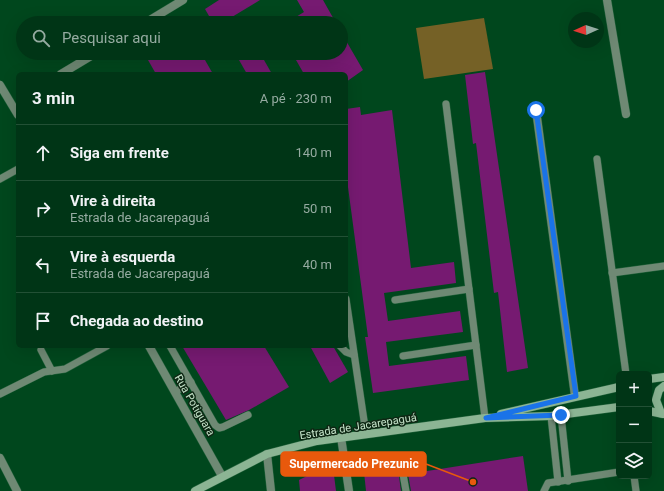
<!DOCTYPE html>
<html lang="pt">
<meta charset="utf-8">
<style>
:root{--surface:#003516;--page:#0a3d1f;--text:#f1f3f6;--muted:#95aba1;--line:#225035}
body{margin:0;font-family:Roboto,sans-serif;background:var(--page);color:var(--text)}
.controls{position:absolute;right:12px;bottom:12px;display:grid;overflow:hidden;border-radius:6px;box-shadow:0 4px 16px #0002}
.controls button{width:36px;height:36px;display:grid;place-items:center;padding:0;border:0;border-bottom:1px solid var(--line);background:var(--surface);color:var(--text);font:20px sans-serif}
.compass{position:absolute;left:568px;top:12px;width:36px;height:36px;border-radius:50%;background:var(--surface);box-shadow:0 4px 16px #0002;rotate:267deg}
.stop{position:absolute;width:12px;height:12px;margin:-9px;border:3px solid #1a73e8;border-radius:50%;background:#fff}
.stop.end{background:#1a73e8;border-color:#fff;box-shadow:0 1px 4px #0008}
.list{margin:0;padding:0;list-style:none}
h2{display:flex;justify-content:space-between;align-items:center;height:52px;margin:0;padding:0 16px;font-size:17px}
h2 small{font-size:13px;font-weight:400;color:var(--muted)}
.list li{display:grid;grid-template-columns:26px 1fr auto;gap:12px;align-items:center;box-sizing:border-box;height:56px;padding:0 16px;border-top:1px solid var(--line)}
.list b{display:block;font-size:15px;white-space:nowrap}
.list p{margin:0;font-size:13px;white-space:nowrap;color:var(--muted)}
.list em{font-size:13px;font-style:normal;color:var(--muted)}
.icon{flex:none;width:22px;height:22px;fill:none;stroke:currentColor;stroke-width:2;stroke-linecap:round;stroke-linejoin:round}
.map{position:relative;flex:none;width:664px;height:491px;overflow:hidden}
.search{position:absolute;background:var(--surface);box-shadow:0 4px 16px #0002;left:16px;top:16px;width:332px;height:44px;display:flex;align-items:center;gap:10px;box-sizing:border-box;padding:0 14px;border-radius:22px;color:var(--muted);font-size:15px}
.panel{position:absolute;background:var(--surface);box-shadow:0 4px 16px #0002;left:16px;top:72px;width:332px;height:276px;border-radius:6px}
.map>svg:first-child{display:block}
.green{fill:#756126}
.building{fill:#761a71}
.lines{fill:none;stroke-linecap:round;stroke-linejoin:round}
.lane-casing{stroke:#23633c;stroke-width:8}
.street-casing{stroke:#23633c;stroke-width:9}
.secondary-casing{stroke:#23633c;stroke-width:9}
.lane{stroke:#6f8974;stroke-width:7}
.street{stroke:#6f8974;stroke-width:8}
.secondary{stroke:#8cb594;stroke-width:8}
.route{stroke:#1a73e8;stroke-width:5}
.labels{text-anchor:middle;stroke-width:3;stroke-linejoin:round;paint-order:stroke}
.street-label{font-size:11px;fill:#c3e2c8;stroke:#0e2714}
.leader{fill:none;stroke:#e8590c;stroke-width:1.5}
.callout-dot{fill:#e8590c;stroke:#0e2714;stroke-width:1.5}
.callout{fill:#e8590c;stroke:#e8590c;stroke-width:1.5}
.callout-label{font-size:12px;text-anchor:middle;font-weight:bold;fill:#fff}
</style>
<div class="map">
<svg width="664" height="491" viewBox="0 0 664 491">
<rect width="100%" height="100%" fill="#00471d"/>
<path class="green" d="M484 18 493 69 424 79 416 28Z"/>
<g class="building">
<path d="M219 0H260L222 23H213L205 9Z"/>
<path d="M297 0H323L336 23H286L304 12Z"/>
<path d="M341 32 363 70 346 82V74H304L292 53H341Z"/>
<path d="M144 53H201L213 74H156Z"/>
<path d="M235 53H260L272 74H247Z"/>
<path d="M485 72 528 368 507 372 498 292 494 293 476 143 473 144 465 75Z"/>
<path d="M360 107 361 115 392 110 411 268 454 262 456 283 384 293 388 321 460 311 463 332 386 342 389 366 466 356 469 380 373 393 365 337H368L346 172V109Z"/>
<path d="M182 346H264L289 387 249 410 226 420Z"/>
<path d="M310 346H333L348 372 330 383Z"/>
<path d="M523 456 528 491H411L408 474Z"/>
<path d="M397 462 401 491H366L364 472 368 466Z"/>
<path d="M329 469 334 475 336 491H300L299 480 317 471Z"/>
</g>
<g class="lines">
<defs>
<g id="lane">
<path d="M446 104 485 418"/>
<path d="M597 159 626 374"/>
<path d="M0 179 18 169"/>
<path d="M612 273 664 266"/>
<path d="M346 299 366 434"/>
<path d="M395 300 469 289"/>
<path d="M170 346 215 425 219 428 223 427 248 415"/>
<path d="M340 346 346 352 354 355"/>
<path d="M41 350 52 371"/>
<path d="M403 356 476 345"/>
<path d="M175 392 191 382"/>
<path d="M0 394 44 372 65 369 107 346"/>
<path d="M561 415 568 481"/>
<path d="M551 416 558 482"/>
<path d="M403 474 406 491"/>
<path d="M634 476 636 491"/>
<path d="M544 491 548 483 619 472"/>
</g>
<g id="street">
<path d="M607 0 626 114"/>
<path d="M145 23 183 0"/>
<path d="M61 74 96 53"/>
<path d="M0 85 18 115"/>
<path d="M536 110 575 396"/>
<path d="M149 346 222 476"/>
<path d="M341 437 349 491"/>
<path d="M267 454 271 491"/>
<path d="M0 458 17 491"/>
</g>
<g id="secondary">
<path d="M649 379 664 377"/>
<path d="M649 411 663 414"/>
<path d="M661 413 656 400 659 390 664 386"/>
<path d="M501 414 619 387"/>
<path d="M195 491 267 454 317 441 485 418 551 416 619 407"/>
</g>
</defs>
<use href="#lane" class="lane-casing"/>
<use href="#street" class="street-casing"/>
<use href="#secondary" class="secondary-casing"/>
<use href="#lane" class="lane"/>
<use href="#street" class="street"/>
<use href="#secondary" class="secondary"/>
</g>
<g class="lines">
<path class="route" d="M536 110 576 396 486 418 561 415"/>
</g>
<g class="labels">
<g class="street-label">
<text transform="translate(195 405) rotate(60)" y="4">Rua Potiguara</text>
<text transform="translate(358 426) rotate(-9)" y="4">Estrada de Jacarepaguá</text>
</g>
</g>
<path class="leader" d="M473 482L426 464"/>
<circle class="callout-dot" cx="473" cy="482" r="4"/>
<rect class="callout" x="281" y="452" width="145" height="24" rx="4"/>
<g class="callout-label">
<text x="354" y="468">Supermercado Prezunic</text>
</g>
</svg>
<div class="controls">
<button>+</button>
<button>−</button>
<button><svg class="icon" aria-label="layers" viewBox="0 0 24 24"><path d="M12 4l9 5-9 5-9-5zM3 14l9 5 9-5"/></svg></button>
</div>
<svg class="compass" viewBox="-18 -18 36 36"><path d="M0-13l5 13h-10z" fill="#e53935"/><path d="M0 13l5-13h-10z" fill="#95aba1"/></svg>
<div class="stop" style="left:536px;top:110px"></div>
<div class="stop end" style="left:561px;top:415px"></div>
<div class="search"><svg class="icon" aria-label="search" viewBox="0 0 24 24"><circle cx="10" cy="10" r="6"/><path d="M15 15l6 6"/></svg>Pesquisar aqui</div>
<section class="panel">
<h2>3 min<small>A pé · 230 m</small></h2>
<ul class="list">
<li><svg class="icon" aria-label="ahead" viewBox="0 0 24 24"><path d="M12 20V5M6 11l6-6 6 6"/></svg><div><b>Siga em frente</b></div><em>140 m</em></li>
<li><svg class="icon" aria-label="right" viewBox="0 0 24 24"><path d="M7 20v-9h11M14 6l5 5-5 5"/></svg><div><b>Vire à direita</b><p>Estrada de Jacarepaguá</p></div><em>50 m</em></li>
<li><svg class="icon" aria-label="left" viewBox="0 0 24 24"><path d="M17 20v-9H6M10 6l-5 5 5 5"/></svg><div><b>Vire à esquerda</b><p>Estrada de Jacarepaguá</p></div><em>40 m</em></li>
<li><svg class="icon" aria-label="arrive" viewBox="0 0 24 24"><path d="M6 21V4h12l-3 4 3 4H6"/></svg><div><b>Chegada ao destino</b></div></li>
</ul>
</section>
</div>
